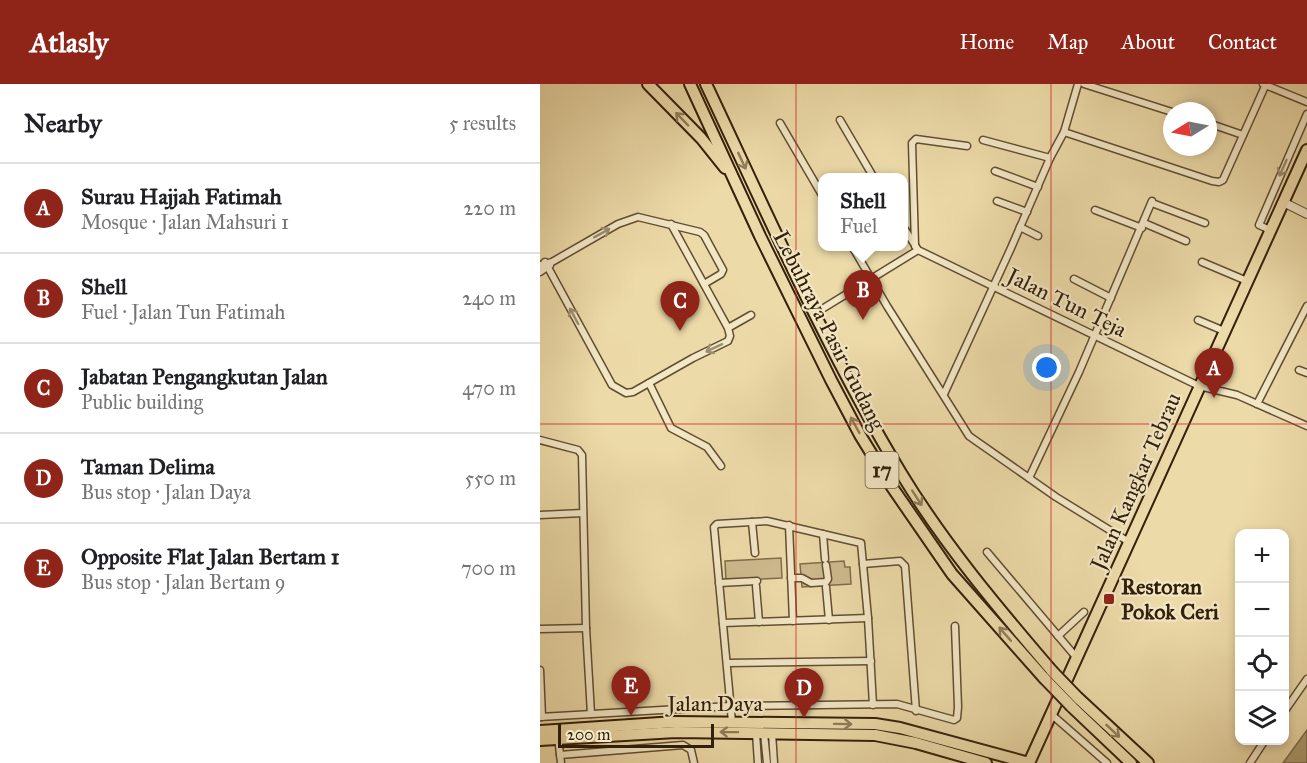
<!DOCTYPE html>
<meta charset="utf-8">
<style>
:root{--surface:#fff;--page:#f6f6f6;--text:#202124;--muted:#757577;--line:#e0e0e0;--accent:#8f2418}
body{margin:0;font-family:"IM FELL Great Primer",serif;background:var(--page);color:var(--text)}
.controls{position:absolute;right:18px;bottom:18px;display:grid;overflow:hidden;border-radius:12px;box-shadow:0 3px 9px #0003}
.controls button{width:54px;height:54px;display:grid;place-items:center;padding:0;border:0;border-bottom:2px solid var(--line);background:var(--surface);color:var(--text);font:30px sans-serif}
.compass{position:absolute;left:623px;top:18px;width:54px;height:54px;border-radius:50%;background:var(--surface);box-shadow:0 3px 9px #0003;rotate:260deg}
.scale{position:absolute;left:18px;bottom:15px;width:156px;box-sizing:border-box;padding-left:6px;border:3px solid #33200a;border-top:0;font-size:16px;line-height:21px;white-space:nowrap;color:#33200a;-webkit-text-stroke:4px #f3e7c6;paint-order:stroke}
.you{position:absolute;left:507px;top:284px;width:21px;height:21px;margin:-15px;border:4px solid #fff;border-radius:50%;background:#1a73e8;box-shadow:0 0 0 9px #1a73e833}
.badge{display:grid;place-items:center;width:39px;height:39px;border-radius:50%;background:var(--accent);color:#fff;font-size:20px;font-weight:700}
.pin{position:absolute;translate:-50% -50px;filter:drop-shadow(0 2px 3px #0008)}
.pin::after{content:'';position:absolute;top:32px;width:21px;height:18px;background:inherit;clip-path:polygon(0 0,100% 0,50% 100%)}
.popup{position:absolute;left:278px;top:89px;width:90px;height:78px;box-sizing:border-box;display:grid;place-content:center;border-radius:12px;background:var(--surface);filter:drop-shadow(0 2px 4px #0005);font-size:20px;white-space:nowrap;color:var(--muted)}
.popup b{font-size:22px;color:var(--text)}
.popup::after{content:'';position:absolute;left:50%;top:100%;margin-left:-12px;border:12px solid transparent;border-top-color:var(--surface)}
.list{margin:0;padding:0;list-style:none}
h2{display:flex;justify-content:space-between;align-items:center;height:78px;margin:0;padding:0 24px;font-size:26px}
h2 small{font-size:20px;font-weight:400;color:var(--muted)}
.list li{display:grid;grid-template-columns:39px 1fr auto;gap:18px;align-items:center;box-sizing:border-box;height:90px;padding:0 24px;border-top:2px solid var(--line)}
.list b{display:block;font-size:22px;white-space:nowrap}
.list p{margin:0;font-size:20px;white-space:nowrap;color:var(--muted)}
.list em{font-size:20px;font-style:normal;color:var(--muted)}
.icon{flex:none;width:33px;height:33px;fill:none;stroke:currentColor;stroke-width:2;stroke-linecap:round;stroke-linejoin:round}
.map{position:relative;flex:none;width:767px;height:679px;overflow:hidden}
header{display:flex;align-items:center;gap:36px;box-sizing:border-box;height:84px;padding:0 30px;background:var(--accent);color:#fff}
header strong{font-size:28px}
nav{display:flex;gap:33px;margin-inline-start:auto;font-size:21px}
main{display:flex}
aside{flex:1;background:var(--surface)}
.map>svg:first-child{display:block}
.green{fill:#cdba8d;stroke:#806d4c;stroke-width:1.5}
.water{fill:#ad9b72;stroke:#7c6a48;stroke-width:1.5}
.lines{fill:none;stroke-linecap:round;stroke-linejoin:round}
.minor-casing{stroke:#614e32;stroke-width:9}
.tertiary-casing{stroke:#614e32;stroke-width:10}
.primary-casing{stroke:#33200a;stroke-width:14}
.trunk-casing{stroke:#33200a;stroke-width:14}
.minor{stroke:#f3e7c6;stroke-width:6}
.tertiary{stroke:#f3e7c6;stroke-width:8}
.primary{stroke:#ecdaa8;stroke-width:10}
.trunk{stroke:#ecdaa8;stroke-width:10}
.trunk-bridge-casing{stroke:#33200a;stroke-width:14;stroke-linecap:butt}
.trunk-bridge{stroke:#ecdaa8;stroke-width:10}
.oneway{stroke:#907d59}
.oneway2{stroke:#9d8d71}
.grid{fill:none;stroke:#d62828;stroke-width:1.5;stroke-opacity:0.55}
.poi-dot{fill:#8f2418;stroke:#f3e7c6;stroke-width:2}
.labels{text-anchor:middle;stroke-width:4.5;stroke-linejoin:round;paint-order:stroke}
.shield{fill:#f3e7c6;stroke:#6d5c42;stroke-width:1.5}
.shield-label{font-size:21px;font-weight:bold;fill:#33200a}
.street-label{font-size:22px;fill:#33200a;stroke:#f3e7c6}
.poi-label{font-size:22px;font-weight:bold;fill:#33200a;stroke:#f3e7c6;text-anchor:start}
</style>
<header>
<strong>Atlasly</strong>
<nav><a>Home</a><a>Map</a><a>About</a><a>Contact</a></nav>
</header>
<main>
<aside>
<h2>Nearby<small>5 results</small></h2>
<ul class="list">
<li><span class="badge">A</span><div><b>Surau Hajjah Fatimah</b><p>Mosque · Jalan Mahsuri 1</p></div><em>220 m</em></li>
<li><span class="badge">B</span><div><b>Shell</b><p>Fuel · Jalan Tun Fatimah</p></div><em>240 m</em></li>
<li><span class="badge">C</span><div><b>Jabatan Pengangkutan Jalan</b><p>Public building</p></div><em>470 m</em></li>
<li><span class="badge">D</span><div><b>Taman Delima</b><p>Bus stop · Jalan Daya</p></div><em>550 m</em></li>
<li><span class="badge">E</span><div><b>Opposite Flat Jalan Bertam 1</b><p>Bus stop · Jalan Bertam 9</p></div><em>700 m</em></li>
</ul>
</aside>
<div class="map">
<svg width="767" height="679" viewBox="0 0 767 679">
<rect width="100%" height="100%" fill="#ecdaa8"/>
<filter id="stains"><feTurbulence type="fractalNoise" baseFrequency=".00333" numOctaves="4"/><feColorMatrix values="0 0 0 0 .2 0 0 0 0 .09 0 0 0 0 .02 0 0 0 .5 -.17"/></filter>
<radialGradient id="worn" r=".72"><stop offset=".6" stop-color="#630" stop-opacity="0"/><stop offset="1" stop-color="#630" stop-opacity=".3"/></radialGradient>
<g class="green">
<path d="M241 474 242 494 186 497 185 477Z"/>
<path d="M304 477 305 483H310L311 500 262 503 260 480Z"/>
</g>
<path class="water" d="M767 646V679H743Z"/>
<g class="lines">
<defs>
<g id="minor">
<path d="M544 0 632 28"/>
<path d="M723 0 767 18"/>
<path d="M300 36 334 94"/>
<path d="M240 39 282 111"/>
<path d="M668 39 703 51"/>
<path d="M524 48 672 97 679 98 683 96 726 0"/>
<path d="M443 56 510 74"/>
<path d="M455 87 498 103"/>
<path d="M457 117 487 128"/>
<path d="M612 119 665 139"/>
<path d="M555 126 602 144"/>
<path d="M604 139 646 157"/>
<path d="M480 143 498 152"/>
<path d="M364 144 378 166 659 302 697 311 767 342"/>
<path d="M730 146 719 141 767 30"/>
<path d="M312 162 347 222 429 352 516 413 589 458"/>
<path d="M375 162 372 59 376 55 427 62"/>
<path d="M5 178 72 301 86 309 93 308 153 274 188 257 190 252 188 244 131 140"/>
<path d="M662 178 707 197"/>
<path d="M0 181 12 178 78 140 98 133 160 148 164 151 183 186 181 190 164 200"/>
<path d="M0 188 10 181"/>
<path d="M534 195 571 214"/>
<path d="M274 230 378 166"/>
<path d="M658 236 684 247"/>
<path d="M188 244 211 231"/>
<path d="M759 286 767 289"/>
<path d="M109 299 131 344 167 363 181 382"/>
<path d="M404 310 471 164 510 74 524 48 538 0"/>
<path d="M717 320 767 222"/>
<path d="M0 356 38 366 42 371 46 544 51 630"/>
<path d="M489 394 539 288 612 117"/>
<path d="M0 431 43 429"/>
<path d="M212 438 215 469"/>
<path d="M249 441 253 537"/>
<path d="M283 450 285 475"/>
<path d="M447 468 536 573"/>
<path d="M323 480 360 477 365 482 376 627"/>
<path d="M251 494H262L271 499 286 498 288 495 286 481"/>
<path d="M179 499 217 497"/>
<path d="M216 502 219 538"/>
<path d="M286 503 289 536"/>
<path d="M183 539 328 534"/>
<path d="M0 545 46 544"/>
<path d="M518 552 544 528"/>
<path d="M187 579 331 577"/>
<path d="M0 586 2 633"/>
<path d="M744 628 767 595"/>
<path d="M511 630 567 679"/>
<path d="M0 633 191 622 357 620 414 636 417 634 418 623 415 542"/>
<path d="M192 638 174 443 177 440 227 437 321 459 328 534 333 621"/>
<path d="M216 649 218 679"/>
<path d="M224 649 227 679"/>
<path d="M232 649 234 679"/>
<path d="M18 653 21 679"/>
<path d="M20 671 143 661 151 666 154 679"/>
<path d="M710 679 725 656"/>
</g>
<path id="tertiary" d="M743 118 767 130"/>
<g id="primary">
<path d="M0 647 135 638 335 640 360 644 489 679"/>
<path d="M0 656 136 648 335 651 376 659 446 679"/>
<path d="M489 679 767 66"/>
</g>
<g id="trunk">
<path d="M108 0 161 54 185 84"/>
<path d="M150 0 220 152 291 296 320 351 352 403 412 490 504 594"/>
<path d="M166 0C228 131 286 265 361 389 404 460 458 524 512 587"/>
<path d="M538 614 608 679"/>
<path d="M531 622 591 679"/>
</g>
</defs>
<use href="#minor" class="minor-casing"/>
<use href="#tertiary" class="tertiary-casing"/>
<use href="#primary" class="primary-casing"/>
<use href="#trunk" class="trunk-casing"/>
<use href="#minor" class="minor"/>
<use href="#tertiary" class="tertiary"/>
<use href="#primary" class="primary"/>
<use href="#trunk" class="trunk"/>
<defs>
<g id="trunk-bridge">
<path d="M512 587 538 614"/>
<path d="M504 594 531 622"/>
</g>
</defs>
<use href="#trunk-bridge" class="trunk-bridge-casing"/>
<use href="#trunk-bridge" class="trunk-bridge"/>
</g>
<defs><path id="oneway-shaft" d="M-6 0H5M1.5-3L5.5 0L1.5 3" fill="none" stroke-width="1.6" stroke-linecap="round" stroke-linejoin="round" transform="scale(1.5)"/></defs>
<g class="oneway">
<use href="#oneway-shaft" transform="translate(142 35) rotate(-134)"/>
<use href="#oneway-shaft" transform="translate(202 77) rotate(65)"/>
<use href="#oneway-shaft" transform="translate(315 341) rotate(-119)"/>
<use href="#oneway-shaft" transform="translate(377 414) rotate(57)"/>
<use href="#oneway-shaft" transform="translate(465 550) rotate(-131)"/>
<use href="#oneway-shaft" transform="translate(303 640) rotate(1)"/>
<use href="#oneway-shaft" transform="translate(573 647) rotate(43)"/>
<use href="#oneway-shaft" transform="translate(189 648) rotate(-179)"/>
</g>
<g class="oneway2">
<use href="#oneway-shaft" transform="translate(743 84) rotate(114)"/>
<use href="#oneway-shaft" transform="translate(62 149) rotate(-29)"/>
<use href="#oneway-shaft" transform="translate(34 232) rotate(-118)"/>
<use href="#oneway-shaft" transform="translate(174 264) rotate(155)"/>
</g>
<path class="grid" d="M256 0V679M511 0V679M0 340H767"/>
<rect class="poi-dot" x="563" y="509" width="12" height="12" rx="3"/>
<g class="labels">
<rect class="shield" x="325.5" y="368" width="33" height="36" rx="4.5"/>
<g class="shield-label">
<text x="342" y="393">17</text>
</g>
<g class="street-label">
<text transform="translate(527 218) rotate(26)" y="8">Jalan Tun Teja</text>
<text transform="translate(290 246) rotate(63)" y="8">Lebuhraya Pasir Gudang</text>
<text transform="translate(595 397) rotate(-66)" y="8">Jalan Kangkar Tebrau</text>
<text x="175" y="627">Jalan Daya</text>
</g>
<g class="poi-label">
<text x="581" y="510">Restoran<tspan x="581" dy="25">Pokok Ceri</tspan></text>
</g>
</g>
<rect width="100%" height="100%" filter="url(#stains)"/>
<rect width="100%" height="100%" fill="url(#worn)"/>
</svg>
<div class="controls">
<button>+</button>
<button>−</button>
<button><svg class="icon" aria-label="locate" viewBox="0 0 24 24"><circle cx="12" cy="12" r="6"/><path d="M12 2v4M12 18v4M2 12h4M18 12h4"/></svg></button>
<button><svg class="icon" aria-label="layers" viewBox="0 0 24 24"><path d="M12 4l9 5-9 5-9-5zM3 14l9 5 9-5"/></svg></button>
</div>
<svg class="compass" viewBox="-18 -18 36 36"><path d="M0-13l5 13h-10z" fill="#e53935"/><path d="M0 13l5-13h-10z" fill="#757577"/></svg>
<div class="scale">200 m</div>
<div class="you"></div>
<div class="pin badge" style="left:674px;top:314px">A</div>
<div class="pin badge" style="left:323px;top:236px">B</div>
<div class="popup"><b>Shell</b>Fuel</div>
<div class="pin badge" style="left:140px;top:247px">C</div>
<div class="pin badge" style="left:264px;top:634px">D</div>
<div class="pin badge" style="left:91px;top:632px">E</div>
</div>
</main>
